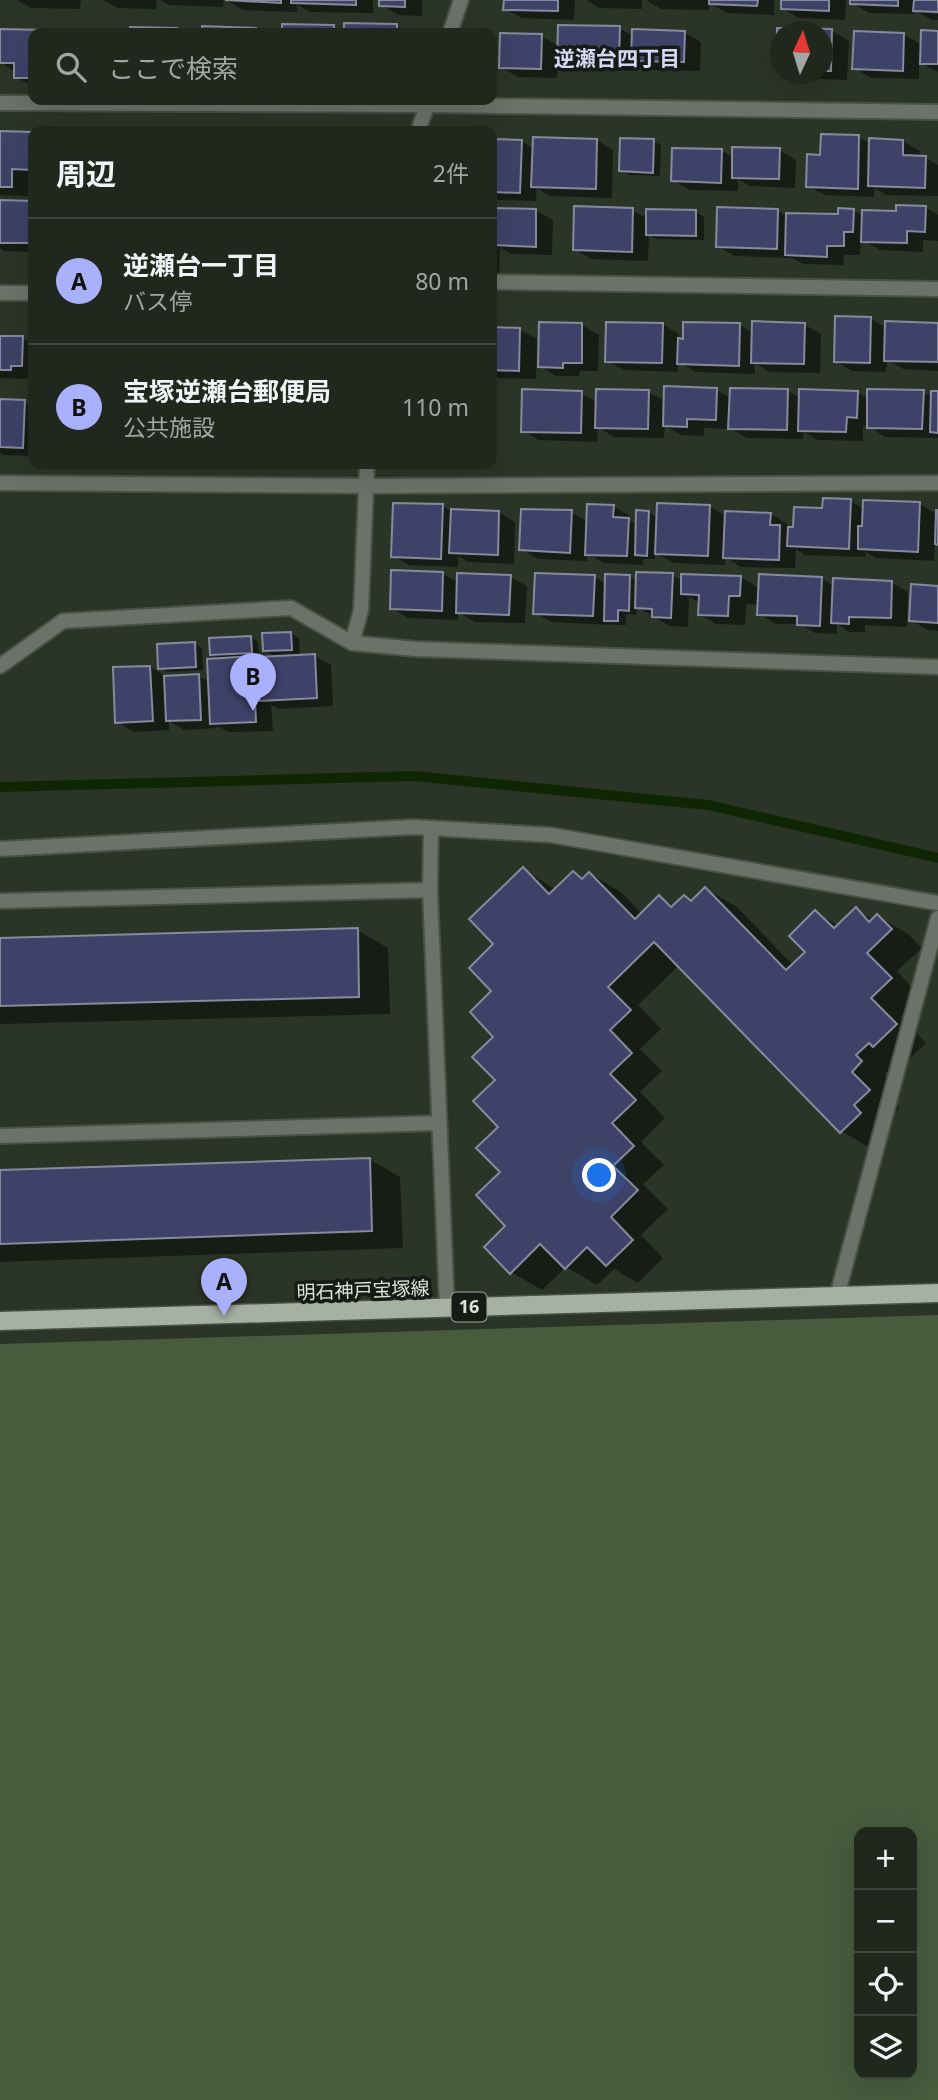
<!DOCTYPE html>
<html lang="ja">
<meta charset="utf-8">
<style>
:root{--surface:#20281d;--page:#2d342a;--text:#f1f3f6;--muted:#a2a6a4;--line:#3d443b;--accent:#a9b0fc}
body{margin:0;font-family:"Noto Sans","Noto Sans JP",sans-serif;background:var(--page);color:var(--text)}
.controls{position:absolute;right:21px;bottom:21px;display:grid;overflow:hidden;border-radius:14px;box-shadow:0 7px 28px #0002}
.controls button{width:63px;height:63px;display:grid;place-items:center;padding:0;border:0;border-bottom:2px solid var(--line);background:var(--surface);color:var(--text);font:35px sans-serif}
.compass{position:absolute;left:770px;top:21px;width:63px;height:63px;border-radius:50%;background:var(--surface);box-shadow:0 7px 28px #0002;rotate:4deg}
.you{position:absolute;left:600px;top:1176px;width:24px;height:24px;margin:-18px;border:5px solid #fff;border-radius:50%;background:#1a73e8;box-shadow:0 0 0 10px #1a73e833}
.badge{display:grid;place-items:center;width:46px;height:46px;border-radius:50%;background:var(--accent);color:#111;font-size:23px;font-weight:700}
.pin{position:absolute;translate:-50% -58px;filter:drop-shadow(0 2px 4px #0008)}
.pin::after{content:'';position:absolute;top:37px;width:24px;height:21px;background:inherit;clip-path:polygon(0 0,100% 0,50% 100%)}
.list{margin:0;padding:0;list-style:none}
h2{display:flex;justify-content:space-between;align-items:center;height:91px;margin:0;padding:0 28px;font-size:30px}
h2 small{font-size:23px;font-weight:400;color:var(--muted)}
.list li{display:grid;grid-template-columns:46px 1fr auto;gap:21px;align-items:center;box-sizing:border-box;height:126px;padding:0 28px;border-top:2px solid var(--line)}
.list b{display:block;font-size:26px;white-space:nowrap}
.list p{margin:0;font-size:23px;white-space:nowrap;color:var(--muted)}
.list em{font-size:23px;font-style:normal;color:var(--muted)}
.icon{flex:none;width:38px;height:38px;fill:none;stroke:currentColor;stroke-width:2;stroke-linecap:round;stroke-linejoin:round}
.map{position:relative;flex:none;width:938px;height:2100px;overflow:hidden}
.search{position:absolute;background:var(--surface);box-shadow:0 7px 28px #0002;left:28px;top:28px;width:469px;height:77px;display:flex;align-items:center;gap:18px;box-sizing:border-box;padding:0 24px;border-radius:14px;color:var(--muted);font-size:26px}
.panel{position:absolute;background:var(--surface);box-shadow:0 7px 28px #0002;left:28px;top:126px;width:469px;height:343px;border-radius:14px}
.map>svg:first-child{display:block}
.grass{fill:#465c3d;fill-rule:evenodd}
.shadow{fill:#0007}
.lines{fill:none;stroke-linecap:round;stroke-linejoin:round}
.stream{stroke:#0f2604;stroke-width:10}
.building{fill:#3f4268;stroke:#878a9c;stroke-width:2}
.service-casing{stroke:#475144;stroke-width:18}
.minor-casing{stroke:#475144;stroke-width:18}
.tertiary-casing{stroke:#475144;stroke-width:18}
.primary-casing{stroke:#475144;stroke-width:21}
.service{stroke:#6c716a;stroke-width:14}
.minor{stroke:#6c716a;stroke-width:14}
.tertiary{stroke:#6c716a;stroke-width:14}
.primary{stroke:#a6b1a2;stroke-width:18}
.labels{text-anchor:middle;stroke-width:7;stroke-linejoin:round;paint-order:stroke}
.shield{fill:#161b15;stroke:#a1a79f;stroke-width:2}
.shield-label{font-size:18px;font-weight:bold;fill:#dde3da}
.street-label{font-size:19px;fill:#dde3da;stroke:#161b15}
.neighbourhood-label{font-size:21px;font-weight:bold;fill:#d4d8f5;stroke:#161b15}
</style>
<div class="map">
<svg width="938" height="2100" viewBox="0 0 938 2100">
<rect width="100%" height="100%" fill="#2b3527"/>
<path class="grass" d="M938 1315V2100H0V1344ZM859 1832H912V2074H859Z"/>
<g class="shadow">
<path d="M17 0H81L80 9 31 8Z"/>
<path d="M103 0H157L156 9 117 8Z"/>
<path d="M160 0H224L223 7 169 5Z"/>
<path d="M226 0H373V13L310 12 297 5V12L243 10Z"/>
<path d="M381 0H422V16L398 15 381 5Z"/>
<path d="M506 0H575L574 20 522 18 505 9Z"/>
<path d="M586 0H642V9L599 8Z"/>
<path d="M646 0H774V15L727 13 709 3V10L661 9Z"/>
<path d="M783 0H846L845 20 799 18 782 8Z"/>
<path d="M852 0H938V10H930V13L938 14V20H932L914 10V14L869 13 852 3Z"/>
<path d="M346 25 397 26 409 33H346Z"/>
<path d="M284 26 333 27 344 33H284Z"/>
<path d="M619 28 633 36 684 32 701 42 700 71 649 70 635 62V71L576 69 558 59 557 78 518 77 501 67 541 36 559 46Z"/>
<path d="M779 30 832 31 849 41 847 80 795 78 787 74H822V32H780V70L778 68Z"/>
<path d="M0 31 50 33H33V87L16 77 14 71 1 63 0 69Z"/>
<path d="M938 33V72L919 62V79L871 78 854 68 903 34 922 45Z"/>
<path d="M0 133 33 135V178H28V196L0 195Z"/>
<path d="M858 137 871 144 903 141 920 151 919 157 926 158 938 165V196L886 195 874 188V197L825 195 808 186 822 157Z"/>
<path d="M597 140 613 150 612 198 550 196 537 188 536 201 496 200 492 197V141H521L534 149Z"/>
<path d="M653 141 661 145 660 176 629 175 621 170Z"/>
<path d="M779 150 796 160 795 188 750 186 738 179V191L690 190 673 180 722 151 734 158Z"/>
<path d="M0 202H33V252L4 251 0 248Z"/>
<path d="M925 207 938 215V241L923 240V252L880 250 861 239 860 255H844L843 265 803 264 792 258 734 256 718 246 778 211 788 217 839 216 853 210 864 217Z"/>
<path d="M632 210 648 219 696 212 704 217V240L656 239 649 235 648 261 591 259 574 249Z"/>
<path d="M536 211 553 220 552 255 511 254 500 247 499 274 492 273V222L495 224Z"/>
<path d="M837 318 871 319 887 328 938 325V371L903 369 887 360 886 372 852 371 836 361Z"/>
<path d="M662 324 679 334V340H684L739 325 754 333 805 325 821 334 820 373 770 372 755 363V374L696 372 678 362V372L624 370 607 361Z"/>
<path d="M582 325 599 335 598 371H580L579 376H556L540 366Z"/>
<path d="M492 329 520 330 537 339 536 379 492 378Z"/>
<path d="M0 338H22L33 344V381L32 374H28L27 379 0 378Z"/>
<path d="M716 390 731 398 788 391 801 399 858 393 869 399 923 392 933 397 938 393V438L885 437 868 426H863V441L817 440 804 432 803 439 747 438 731 429 704 428V436L681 435 665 426 664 438 614 437 598 427 597 442 539 440 523 431 581 393 597 402 648 392 665 401Z"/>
<path d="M0 401H24L33 407V456L4 455 0 453Z"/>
<path d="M850 501 864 509 920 504 938 515V512V544L935 543 934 561 876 558 866 552 865 557 805 555 796 549 795 568 741 567 725 557V565L674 563 655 553V559H643V565L604 563 587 554V561L538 559 521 549 571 512 588 522 613 506 630 516V521L637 525 649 512 658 518 710 507 726 516 771 514 787 524V528L795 529 824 510Z"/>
<path d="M443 506 451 511 499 512 515 522 514 564 468 562 458 556V567L409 565 393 556Z"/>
<path d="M443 574 459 583 510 577 527 586 525 623 475 622 458 612V620L408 618 392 608Z"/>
<path d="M672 575 683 581 741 577 760 589 821 578 834 586 892 583 908 592 907 627 865 625V632H849L837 624V634L815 633 800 624H776L759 614 760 605 746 604 745 625 716 624 699 614 700 603 689 597 688 627 670 626 637 607 636 615 626 614V625H613L610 623V625L552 622 535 613 595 577 606 584 630 577 638 582Z"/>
<path d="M938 587V631L928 630 911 620Z"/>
<path d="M291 633 299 638 300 657 315 656 331 665 333 706 279 709 271 705 273 731 229 732 217 726V728L184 730 169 721V730L134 732 117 722 150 667 167 677 199 676 210 682 222 660 212 654 250 637 258 642 259 656 250 657 260 662 278 658 264 650Z"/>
<path d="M194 643 202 648 203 670 168 672 160 668Z"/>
<path d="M523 869 556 890 574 873 584 879 590 874 621 892 642 914 660 898 675 906 685 897 693 902 706 889 737 907 793 965 807 952 815 912 839 926 856 910 874 920 877 916 908 934 922 948 897 971 921 997 901 1017 926 1043 905 1063 899 1060 885 1074 892 1080 882 1090 899 1108 883 1124 891 1131 872 1149 841 1131 679 965 638 1005 661 1029 640 1049 662 1071 640 1092 665 1118 641 1142 664 1165 643 1184 668 1209 641 1235 663 1258 638 1283 614 1269 597 1285 566 1267 542 1290 511 1272 502 1172 494 991 496 944Z"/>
<path d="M357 930 388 948 390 1014 0 1024V940Z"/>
<path d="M369 1159 400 1177 403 1248 0 1262V1172Z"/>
</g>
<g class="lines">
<path class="stream" d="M0 787 414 776 708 805 938 858"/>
</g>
<g class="building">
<path d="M225 0H281V3Z"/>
<path d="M291 0H356V5L291 3Z"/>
<path d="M379 0H405V7L379 6Z"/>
<path d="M504 0H558V11L503 10Z"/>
<path d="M709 0H758L757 6 709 4Z"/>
<path d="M781 0H829V11L781 9Z"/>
<path d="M850 0H898V6L850 4Z"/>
<path d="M914 0H938V12L913 11Z"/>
<path d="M344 23 397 24V33H344Z"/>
<path d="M282 24 334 25V33H282Z"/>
<path d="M558 25 620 26 619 62 557 60Z"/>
<path d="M202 26 256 28V33H202Z"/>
<path d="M130 27 177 28V33H130Z"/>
<path d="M777 28 832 29 831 71H822V32H780V70L776 69Z"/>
<path d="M0 29 48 30V33H33V78H14V63H0Z"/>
<path d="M632 29 685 31 684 62 631 61Z"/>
<path d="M921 30 938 31V64H920Z"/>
<path d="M854 31 904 33 903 71 852 69Z"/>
<path d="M500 33 542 34 541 69 499 68Z"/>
<path d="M0 131 32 132V170L12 169V187H0Z"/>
<path d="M821 134 859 135 858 189 806 187 807 154 820 155Z"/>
<path d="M533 137 597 139 596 189 531 187Z"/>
<path d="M620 138 654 139 653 173 619 171Z"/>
<path d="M869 138 903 140V155L926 156 925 188 868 186Z"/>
<path d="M492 139 522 140 520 193 492 192Z"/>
<path d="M732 147 780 148 779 179 732 178Z"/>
<path d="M672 148 722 149 721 183 671 181Z"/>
<path d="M0 200 33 201V243H0Z"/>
<path d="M896 205 926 206 925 232 907 231V243L861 242 862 210 896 211Z"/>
<path d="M574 206 633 208 632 252 573 250Z"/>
<path d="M717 207 778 209 777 249 716 247Z"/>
<path d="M494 208 536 209V247L493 245Z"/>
<path d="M838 208 854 209 853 232H844V246H827V257L785 255 786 213 838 214Z"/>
<path d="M646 209 696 210V236L646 235Z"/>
<path d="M835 316 871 317 870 363 834 362Z"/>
<path d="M752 321 805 323 804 364 751 363Z"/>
<path d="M885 321 938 323V362L884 361Z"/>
<path d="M539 322 582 323V363H563V368L538 367Z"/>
<path d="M606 322 663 323 662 363 605 362Z"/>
<path d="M683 322 740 323 739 366 677 364 678 338 683 339Z"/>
<path d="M492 327 520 328 519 371 492 370Z"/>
<path d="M0 336H23L22 366H11V370H0Z"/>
<path d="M31 348H33V381H30Z"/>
<path d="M664 386 717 388 716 420 687 419V427L663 426Z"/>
<path d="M730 388 788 389 787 430 728 429Z"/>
<path d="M522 389 582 391 581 433 521 432Z"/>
<path d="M596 389 649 390 648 429 595 428Z"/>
<path d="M799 389 858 391 857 418 847 417 846 432 798 431Z"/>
<path d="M867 389 924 390 922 429 867 428Z"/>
<path d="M931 391H938V433L930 432Z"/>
<path d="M0 399 25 400 23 448 0 447Z"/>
<path d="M823 498 851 499 849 549 787 546 788 527H793L794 507 822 508Z"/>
<path d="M863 500 920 502 918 552 858 549V526H862Z"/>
<path d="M393 503 443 504 441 559 391 557Z"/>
<path d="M657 503 710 505 708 556 655 554Z"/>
<path d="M587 504 614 505 613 517 629 518 627 556 585 555Z"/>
<path d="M451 509 499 511 498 555 449 553Z"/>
<path d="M521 509 572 510 570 553 519 550Z"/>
<path d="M636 510 649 511 647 556 635 555Z"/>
<path d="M936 510H938V545L935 544Z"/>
<path d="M725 511 771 513 770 525H780L779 560 723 558Z"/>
<path d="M391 570 443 572 442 611 390 609Z"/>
<path d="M636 572 673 573 671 618 652 617V609L635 608Z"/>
<path d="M457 573 511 575 509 615 456 613Z"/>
<path d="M535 573 595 575 593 616 533 614Z"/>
<path d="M605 574 630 575 629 611 618 610V621H604Z"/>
<path d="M681 574 741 576 740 596H729L728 616 698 615 699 595 681 594Z"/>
<path d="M759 574 822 577 820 626 797 625V616L757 615Z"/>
<path d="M833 578 892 581 891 618 849 617V624L831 623Z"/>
<path d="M911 584 938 586V623L909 621Z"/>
<path d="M291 632 292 650 263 651 262 633Z"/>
<path d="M251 636 252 653 210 655 209 638Z"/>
<path d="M195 642 196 667 158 669 157 644Z"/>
<path d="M315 654 317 698 260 701 258 657Z"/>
<path d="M253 656 256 722 210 724 207 659Z"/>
<path d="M150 666 153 721 115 723 113 667Z"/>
<path d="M199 674 201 720 166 721 164 676Z"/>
<path d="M523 867 549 894 573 871 582 879 589 872 635 919 659 895 671 907 684 895 691 901 705 887 786 970 805 952 789 936 815 910 834 928 856 907 869 922 877 914 892 929 867 953 892 978 871 998 897 1024 873 1047 869 1043 856 1055 862 1061 852 1072 870 1090 854 1105 861 1113 840 1133 654 942 608 987 631 1010 610 1030 632 1053 610 1074 636 1100 612 1123 634 1146 613 1166 638 1190 611 1217 633 1240 606 1266 587 1247 565 1269 540 1244 510 1274 484 1247 505 1226 476 1195 500 1172 476 1148 498 1127 473 1101 495 1080 472 1057 493 1037 470 1012 491 991 469 968 493 944 469 919Z"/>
<path d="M358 928 359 997 0 1006V938Z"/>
<path d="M370 1158 372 1231 0 1244V1170Z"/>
</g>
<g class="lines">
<defs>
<g id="service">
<path d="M430 890 431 828"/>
<path d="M0 901 430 890 447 1308"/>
<path d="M0 1136 439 1123"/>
<path d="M837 1296 938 918"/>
</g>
<g id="minor">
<path d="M0 103 427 105 938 112"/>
<path d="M492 282 938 289"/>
<path d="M0 483 367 486 938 483"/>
<path d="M352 643 361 610 367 464"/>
<path d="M0 666 63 621 291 608 352 643 416 649 938 667"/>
<path d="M0 849 413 827 551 835 938 903"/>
</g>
<g id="tertiary">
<path d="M450 33 461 0"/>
<path d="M418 131 429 100"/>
<path d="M0 293H33"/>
</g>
<path id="primary" d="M0 1321 938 1293"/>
</defs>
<use href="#service" class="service-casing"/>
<use href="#minor" class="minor-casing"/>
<use href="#tertiary" class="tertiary-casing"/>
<use href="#primary" class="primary-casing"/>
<use href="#service" class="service"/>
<use href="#minor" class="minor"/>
<use href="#tertiary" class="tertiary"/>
<use href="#primary" class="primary"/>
</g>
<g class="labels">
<rect class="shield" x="451.5" y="1292.5" width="35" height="29" rx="5"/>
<g class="shield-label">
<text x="469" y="1313">16</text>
</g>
<g class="street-label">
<text transform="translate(363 1290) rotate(-2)" y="7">明石神戸宝塚線</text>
</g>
<g class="neighbourhood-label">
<text x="617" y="66">逆瀬台四丁目</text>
</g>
</g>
</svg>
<div class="controls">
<button>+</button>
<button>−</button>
<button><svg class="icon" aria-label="locate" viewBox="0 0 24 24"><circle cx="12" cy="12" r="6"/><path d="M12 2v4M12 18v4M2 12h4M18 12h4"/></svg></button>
<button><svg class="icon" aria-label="layers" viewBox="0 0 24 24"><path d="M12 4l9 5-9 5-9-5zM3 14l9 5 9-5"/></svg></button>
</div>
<svg class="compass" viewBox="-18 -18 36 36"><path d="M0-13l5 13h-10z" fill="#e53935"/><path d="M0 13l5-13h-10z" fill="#a2a6a4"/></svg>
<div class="you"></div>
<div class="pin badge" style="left:224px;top:1316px">A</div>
<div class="pin badge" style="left:253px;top:711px">B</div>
<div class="search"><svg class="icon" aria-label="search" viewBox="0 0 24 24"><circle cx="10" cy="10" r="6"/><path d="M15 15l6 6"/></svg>ここで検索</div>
<section class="panel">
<h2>周辺<small>2件</small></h2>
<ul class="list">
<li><span class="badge">A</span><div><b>逆瀬台一丁目</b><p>バス停</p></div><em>80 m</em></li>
<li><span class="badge">B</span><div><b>宝塚逆瀬台郵便局</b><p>公共施設</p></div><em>110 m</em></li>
</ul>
</section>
</div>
